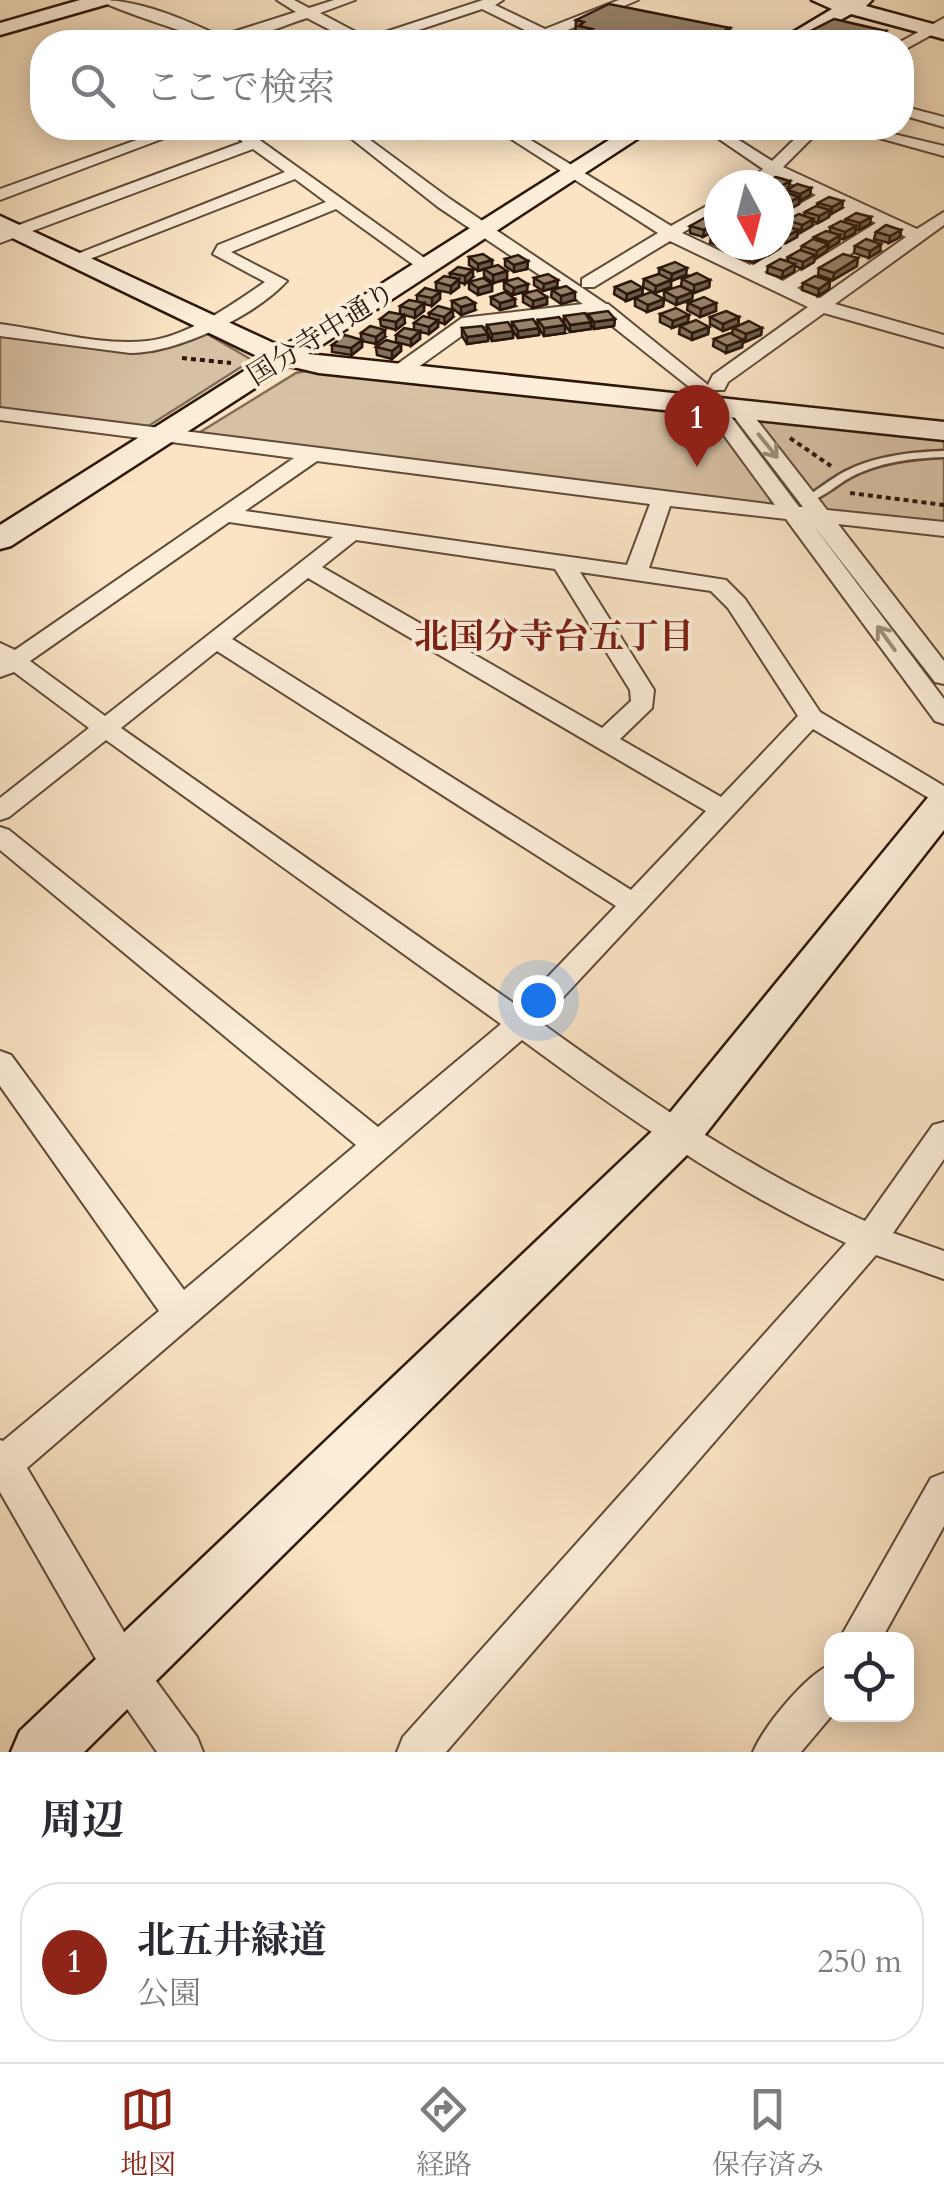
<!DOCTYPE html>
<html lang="ja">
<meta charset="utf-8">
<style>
:root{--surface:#fff;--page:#f7f7f7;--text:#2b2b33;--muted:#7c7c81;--line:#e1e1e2;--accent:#8f2418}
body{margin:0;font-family:Cardo,"Noto Serif JP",serif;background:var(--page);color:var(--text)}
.controls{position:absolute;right:30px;bottom:30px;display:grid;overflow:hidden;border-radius:20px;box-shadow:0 5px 25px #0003}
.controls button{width:90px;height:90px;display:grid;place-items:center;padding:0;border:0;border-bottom:2px solid var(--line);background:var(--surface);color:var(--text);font:50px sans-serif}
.compass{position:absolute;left:704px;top:170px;width:90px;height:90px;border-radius:50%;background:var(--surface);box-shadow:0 5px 25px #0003;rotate:173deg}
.you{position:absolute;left:538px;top:1000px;width:35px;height:35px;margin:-25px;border:8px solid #fff;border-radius:50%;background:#1a73e8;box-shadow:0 0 0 15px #1a73e833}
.badge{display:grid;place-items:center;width:65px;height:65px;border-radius:50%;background:var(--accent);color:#fff;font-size:32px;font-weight:700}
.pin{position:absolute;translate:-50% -82px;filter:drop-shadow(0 2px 5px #0008)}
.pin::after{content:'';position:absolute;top:52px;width:35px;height:30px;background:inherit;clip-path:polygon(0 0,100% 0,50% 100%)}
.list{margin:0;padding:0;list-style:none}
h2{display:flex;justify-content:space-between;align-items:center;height:130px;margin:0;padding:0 40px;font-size:42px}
h2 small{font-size:32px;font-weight:400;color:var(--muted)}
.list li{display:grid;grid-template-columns:65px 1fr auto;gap:30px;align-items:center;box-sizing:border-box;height:160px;margin:0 20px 20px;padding:0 20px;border:2px solid var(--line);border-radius:40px}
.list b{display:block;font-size:38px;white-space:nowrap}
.list p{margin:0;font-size:32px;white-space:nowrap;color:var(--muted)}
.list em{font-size:32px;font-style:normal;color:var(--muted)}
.icon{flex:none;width:55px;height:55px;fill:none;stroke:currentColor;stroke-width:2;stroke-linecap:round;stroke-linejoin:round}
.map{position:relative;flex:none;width:944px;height:1752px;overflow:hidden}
.search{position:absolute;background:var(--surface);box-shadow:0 5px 25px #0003;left:30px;right:30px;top:30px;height:110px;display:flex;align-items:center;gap:25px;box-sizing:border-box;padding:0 35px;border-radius:40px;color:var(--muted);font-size:38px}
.sheet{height:310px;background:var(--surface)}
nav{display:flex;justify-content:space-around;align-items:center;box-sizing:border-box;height:140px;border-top:2px solid var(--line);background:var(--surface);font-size:28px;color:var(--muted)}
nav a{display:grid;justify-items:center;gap:5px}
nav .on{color:var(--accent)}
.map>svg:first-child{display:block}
.green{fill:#d7c1a4;stroke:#826c57;stroke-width:2.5}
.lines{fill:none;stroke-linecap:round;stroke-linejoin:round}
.lane-casing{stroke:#604a38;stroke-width:5}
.street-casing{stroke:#604a38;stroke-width:4}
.secondary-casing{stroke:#2c170a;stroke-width:5}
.path{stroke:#2c170a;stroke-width:4;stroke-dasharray:5 4;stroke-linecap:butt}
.lane{fill:#fcedd9;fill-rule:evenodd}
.street{fill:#fcedd9;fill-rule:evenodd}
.secondary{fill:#fcedd9;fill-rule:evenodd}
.wall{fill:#82705c;stroke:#2c170a;stroke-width:2.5}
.shaded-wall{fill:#6a5b4b;stroke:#2c170a;stroke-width:2.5}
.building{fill:#97826b;stroke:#2c170a;stroke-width:2.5}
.oneway{stroke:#9e8d7c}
.labels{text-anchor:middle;stroke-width:8;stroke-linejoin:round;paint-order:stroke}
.far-street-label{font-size:28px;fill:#2c170a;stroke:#fcedd9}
.neighbourhood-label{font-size:35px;font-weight:bold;fill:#7a1f14;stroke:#fcedd9}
</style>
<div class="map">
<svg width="944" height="1752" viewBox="0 0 944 1752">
<rect width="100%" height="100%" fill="#fae4c4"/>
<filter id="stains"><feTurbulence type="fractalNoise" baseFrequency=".002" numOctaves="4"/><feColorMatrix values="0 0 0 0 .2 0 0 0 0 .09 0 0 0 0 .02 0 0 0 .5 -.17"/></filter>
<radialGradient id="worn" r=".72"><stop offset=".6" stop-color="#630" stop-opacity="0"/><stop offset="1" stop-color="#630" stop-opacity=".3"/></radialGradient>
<g class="green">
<path d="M202 331 252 360 147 427 0 408V334L153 352Z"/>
<path d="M310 370 944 440V524L660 494 197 434 296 373Z"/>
</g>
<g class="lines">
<defs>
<path id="lane" d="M944 451V457C913 458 879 462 851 477 836 485 826 496 810 501L805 498C817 490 831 479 844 472 874 456 911 452 944 451Z"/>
<g id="street">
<path d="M99 0C141 0 183 19 220 36L296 12 277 0H294L309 8 334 0H355L320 13 367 38 483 0H503L495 5 545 29 619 0H638L556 35 561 39 557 42H519L533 34 482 9 382 42H353L307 18C281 26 251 41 224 42 213 43 111 8 99 0Z"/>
<path d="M944 18V28L902 51 900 42Z"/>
<path d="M902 106 944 117V127L902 115Z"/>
<path d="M170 128H191L0 200V189Z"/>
<path d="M226 128H243L437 267 428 272 422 271 336 209 231 252 287 281C255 316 177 353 130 353L0 336V324C48 330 99 346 147 341 187 337 233 304 265 282L213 254 218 245 326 202 295 179 82 262 67 258 285 172 253 149 0 243V232L243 142Z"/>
<path d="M338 128H354L450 199 606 304H608L708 385 713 375 808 307 670 241 594 287H582V279L658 233 494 128H511L671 226 719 199V211L682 233 750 265 844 208 829 201 779 228V216L816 195 775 176 762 185H743L763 169 703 128H720L772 161 806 128H822L783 167 917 229 944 212V225L835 304 944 335V347L824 313 728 382 724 390H711L799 507H803L729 410 732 406H746L827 510 944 522V536L838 524 944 661V684L935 682 810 521 944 699V724L935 721 786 519 670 506 649 568 726 580 745 599 820 712 944 786V807L813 729 540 1022C644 1097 748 1169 865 1221L933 1125 944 1122V1159L893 1233 944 1251V1279L876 1255 446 1752H397L403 1737 846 1243C729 1189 625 1116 522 1040L27 1468 140 1659 197 1737 203 1752H157L112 1687 0 1492V1440L3 1441 159 1311 0 1086V1051L11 1055 184 1290 356 1145 0 850V827L9 830 378 1127 501 1024 106 740 9 817 0 820V798L89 728 14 672 0 677V643L15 650 294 458 0 420V408L775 505 688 386 597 314 474 327 403 378H389V370L462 318 583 304 438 207ZM858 214 876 223 783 281 764 272ZM890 229 906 237 820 298 797 288ZM317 461 650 504 627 565 245 511ZM229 522 333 537 105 716 30 661ZM356 540 555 569 630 690 631 701 602 728 322 567ZM580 572 711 591 728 608 798 716 721 797 620 739 652 708 654 690ZM308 578 706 811 631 890 232 639ZM217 651 616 906 519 1007 121 728Z"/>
<path d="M843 128H868L944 146V156Z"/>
<path d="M944 1473V1526L881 1640H839L931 1478Z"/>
<path d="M832 1664 833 1714 801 1752H753C764 1726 806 1674 832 1664Z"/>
</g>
<g id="secondary">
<path d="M80 0H111L108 4 0 35V23Z"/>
<path d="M812 0H872L866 6 944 27V39L851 14 801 42H777L832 9Z"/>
<path d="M628 128H654L308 354 944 422V440L319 373 289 366 11 546 0 549V525L263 359 0 232V216L282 347Z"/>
<path d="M944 791V830L696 1146 84 1752H11L20 1731 664 1120 930 795Z"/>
</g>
</defs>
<use href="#lane" class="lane-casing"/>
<use href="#street" class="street-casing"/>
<use href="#secondary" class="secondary-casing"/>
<g class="path">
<path d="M182 358 231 363"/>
<path d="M790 438 831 466"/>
<path d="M850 493 944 505"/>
</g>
<use href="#lane" class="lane"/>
<use href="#street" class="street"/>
<use href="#secondary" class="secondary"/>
</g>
<g class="wall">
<path d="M576 20 730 33H732L731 42H575Z"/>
<path d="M811 188 810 195 799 201V204L788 210 781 207 779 214V196L786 193 787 190Z"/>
<path d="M818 203 842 208 830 214 829 217 818 223 813 221 812 226 801 232 798 231 797 237 786 243 781 242 780 248 769 255 766 254V256L754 263 740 258V251L751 245H779V228L787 226V220L804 216 805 212 817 206Z"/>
<path d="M719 209V228L703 237 690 233V226L710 218V213Z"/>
<path d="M846 219 870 224 859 230 856 229 855 233 844 239 840 238 839 242 814 257V262L802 269 795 266 794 272 782 278 767 273 768 266 788 262V257L801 250 802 246 814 240V237L830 232V227L845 222Z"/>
<path d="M901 230 900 237 889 243 874 239 876 232Z"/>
<path d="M719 232V245H730L724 248 710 243 711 236Z"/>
<path d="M855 246 880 251 869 258 854 253Z"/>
<path d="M469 257 492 260V267L478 271 469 265Z"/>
<path d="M505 259 528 261 527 269 514 272 505 266Z"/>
<path d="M857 266 833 280 818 275 819 268Z"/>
<path d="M659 268 686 275 671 281V287L655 293 643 287 644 279 659 274Z"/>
<path d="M484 269 507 271V279L493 283 484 276Z"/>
<path d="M450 273 473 277 465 284 459 282V287L451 293 436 290V282L450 277Z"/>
<path d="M534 278 557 287 543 291 534 285Z"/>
<path d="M682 279 710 280 709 287 694 293 681 286Z"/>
<path d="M830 281 829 289 818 296 802 290 803 283Z"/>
<path d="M469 282 492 284V291L478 295 469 289Z"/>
<path d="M504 282 527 291 513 295 504 289Z"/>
<path d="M615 287 643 288 642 295 626 301 614 294Z"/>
<path d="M552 290 575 300 561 304 551 297Z"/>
<path d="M664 291 693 292 692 299 676 305 664 299Z"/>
<path d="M440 292V299L432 306 424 304V311L415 318 400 314V306L417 302V295Z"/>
<path d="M523 294 547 297V304L533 308 523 302Z"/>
<path d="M491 297 515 306 500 310 491 304Z"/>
<path d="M635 298 664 299 663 306 647 312 635 306Z"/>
<path d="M452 301 475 310 461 315 452 308Z"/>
<path d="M688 303H716V311L700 317 687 310Z"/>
<path d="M429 313 453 317 445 324 438 322V327L429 334 420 332V339L411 346 396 342V335L414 330V323L429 318Z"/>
<path d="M588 314 615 319 614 326 594 329 591 325V329L570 332 564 324V316L588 317Z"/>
<path d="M660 314 688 322 672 328 660 322Z"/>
<path d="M404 315 405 323 396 330 381 326 380 319Z"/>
<path d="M710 317H739L738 325 723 331 710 324Z"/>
<path d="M538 320 565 333 544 336 539 329V335L518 338 513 331V338L492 341 488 334V341L467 344 462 336V328L487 332V325L512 329V322L538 326Z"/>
<path d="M680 326 709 327 708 334 692 340 679 334Z"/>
<path d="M733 328H762L761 335 745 342 743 340 742 347 726 353 713 346 714 339 732 334Z"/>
<path d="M361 333 385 337 376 344 362 341V347L352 355 332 352V345L361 340Z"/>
<path d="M401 344V351L392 359 377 355 376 347Z"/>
</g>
<g class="shaded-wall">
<path d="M730 28V34L732 33 731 42H716L724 31Z"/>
<path d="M886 31 884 42H865Z"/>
<path d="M790 181 789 188 779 193V187Z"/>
<path d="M811 188 810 195 800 201V194Z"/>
<path d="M799 197V204L788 210V203Z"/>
<path d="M843 201 842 208 831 214 832 207Z"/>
<path d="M830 210 829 217 818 223 819 216Z"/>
<path d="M871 217 870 224 859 230 860 223Z"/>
<path d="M813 219 812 226 801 232 802 225Z"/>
<path d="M719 221V228L703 237 704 230Z"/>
<path d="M856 226 855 233 844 239 845 232Z"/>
<path d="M798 230 797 237 786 243 787 236Z"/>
<path d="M901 230 900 237 889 243 890 236Z"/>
<path d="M840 235 839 242 828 249 829 242Z"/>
<path d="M781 241 780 248 769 255 770 248 774 245H779V242Z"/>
<path d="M828 244 827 251 816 258 817 251Z"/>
<path d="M881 244 880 251 869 258 870 251Z"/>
<path d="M767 249 766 256 754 263 755 256Z"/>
<path d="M815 255 814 262 802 269 803 262Z"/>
<path d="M858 258 857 266 833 280 834 273Z"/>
<path d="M492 260V267L478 271V264Z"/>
<path d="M528 261 527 269 514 272V265Z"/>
<path d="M795 264 794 272 782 278 783 271Z"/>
<path d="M687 268 686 275 671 281V287L655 293 656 286 671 280 672 274Z"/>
<path d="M473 270V277L465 284V276Z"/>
<path d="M507 271V279L493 283V275Z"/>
<path d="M459 279V287L451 293V286Z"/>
<path d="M558 280 557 287 543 291 544 284Z"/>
<path d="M710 280 709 287 694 293V285Z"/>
<path d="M830 281 829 289 818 296 819 289Z"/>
<path d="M492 284V291L478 295V288Z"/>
<path d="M528 284 527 291 513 295 514 288Z"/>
<path d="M643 288 642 295 626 301 627 294Z"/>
<path d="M440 292V299L432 306V298Z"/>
<path d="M575 292V300L561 304V296Z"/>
<path d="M693 292 692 299 676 305 677 298Z"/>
<path d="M547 297V304L533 308V301Z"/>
<path d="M515 299V306L500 310V303Z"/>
<path d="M664 299 663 306 647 312 648 305Z"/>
<path d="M424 303V311L415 318V310Z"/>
<path d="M475 303V310L461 315V307Z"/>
<path d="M716 303V311L700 317 701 309Z"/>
<path d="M453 310V317L445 324 444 317Z"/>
<path d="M404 315 405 323 396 330V322Z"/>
<path d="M689 315 688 322 672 328 673 321Z"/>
<path d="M739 317 738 325 723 331V324Z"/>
<path d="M615 319 614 326 594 329V322Z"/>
<path d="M438 320V327L429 334V327Z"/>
<path d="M591 322V329L570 332V325Z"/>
<path d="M565 325V333L544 336V328Z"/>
<path d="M709 327 708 334 692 340V333Z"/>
<path d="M539 328V335L518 338V331Z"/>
<path d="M762 328 761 335 745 342 746 334Z"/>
<path d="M385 330V337L376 344V337Z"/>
<path d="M420 331V339L411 346V339Z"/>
<path d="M513 331V338L492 341V334Z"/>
<path d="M488 334V341L467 344V337Z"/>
<path d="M362 340V347L352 355 351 348Z"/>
<path d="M743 340 742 347 726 353 727 346Z"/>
<path d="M401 344V351L392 359V351Z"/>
</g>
<g class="building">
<path d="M609 4 730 28 724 31 732 33 716 42H614L590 30 592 29 579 26 584 22 576 20Z"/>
<path d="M834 19 886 31 865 42H789Z"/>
<path d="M776 177 790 181 779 187V185L765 182Z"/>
<path d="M797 184 811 188 800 194 787 190Z"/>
<path d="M785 192 799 197 788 203 779 200V196Z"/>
<path d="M829 197 843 201 832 207 818 203Z"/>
<path d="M816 206 830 210 819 216 805 212Z"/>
<path d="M719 209V216L710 213Z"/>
<path d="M856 213 871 217 860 223 846 219Z"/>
<path d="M799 214 813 219 802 225 787 220Z"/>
<path d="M706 217 719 221 704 230 690 226Z"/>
<path d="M841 221 856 226 845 232 830 227Z"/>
<path d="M784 225 798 230 787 236 779 234V228Z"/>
<path d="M886 225 901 230 890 236 876 232Z"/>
<path d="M826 231 840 235 829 242 814 237Z"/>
<path d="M719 232V239L711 236Z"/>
<path d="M813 239 828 244 817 251 802 246Z"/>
<path d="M866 239 881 244 870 251 855 246Z"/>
<path d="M751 245H754L767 249 755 256 740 251Z"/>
<path d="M800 250 815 255 803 262 788 257Z"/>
<path d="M483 254 492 260 478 264 469 257Z"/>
<path d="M843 254 858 258 834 273 819 268Z"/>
<path d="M518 255 528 261 514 265 505 259Z"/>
<path d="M780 259 795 264 783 271 768 266Z"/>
<path d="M675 262 687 268 672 274 659 268Z"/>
<path d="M498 265 507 271 493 275 484 269Z"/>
<path d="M458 267 473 270 465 276 450 273Z"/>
<path d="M697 273 710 280 694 285 682 279Z"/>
<path d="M548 274 558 280 544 284 534 278Z"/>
<path d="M659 274 671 280 656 286 644 279Z"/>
<path d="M444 276 459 279 451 286 436 282Z"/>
<path d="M815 276 830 281 819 289 803 283Z"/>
<path d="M483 278 492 284 478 288 469 282Z"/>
<path d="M518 278 528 284 514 288 504 282Z"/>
<path d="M631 281 643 288 627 294 615 287Z"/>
<path d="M566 286 575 292 561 296 552 290Z"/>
<path d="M680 286 693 292 677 298 664 291Z"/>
<path d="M425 288 440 292 432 298 417 295Z"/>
<path d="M537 290 547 297 533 301 523 294Z"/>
<path d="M505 292 515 299 500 303 491 297Z"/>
<path d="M651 292 664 299 648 305 635 298Z"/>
<path d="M466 297 475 303 461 307 452 301Z"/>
<path d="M704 297 716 303 701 309 688 303Z"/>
<path d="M409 300 424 303 415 310 400 306Z"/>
<path d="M438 306 453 310 444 317 429 313Z"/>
<path d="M676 308 689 315 673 321 660 314Z"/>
<path d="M608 311 615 319 594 322 588 314Z"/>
<path d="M726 311 739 317 723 324 710 317Z"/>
<path d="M389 312 404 315 396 322 380 319Z"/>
<path d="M585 313 591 322 570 325 564 316Z"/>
<path d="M423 316 438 320 429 327 414 323Z"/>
<path d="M559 317 565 325 544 328 538 320Z"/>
<path d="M533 319 539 328 518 331 512 322Z"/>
<path d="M696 320 709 327 692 333 680 326Z"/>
<path d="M749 321 762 328 746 334 733 328Z"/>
<path d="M508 322 513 331 492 334 487 325Z"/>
<path d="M370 326 385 330 376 337 361 333Z"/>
<path d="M482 326 488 334 467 337 462 328Z"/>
<path d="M404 328 420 331 411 339 396 335Z"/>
<path d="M730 333 743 340 727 346 714 339Z"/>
<path d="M345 335 362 340 351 348 332 345Z"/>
<path d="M386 340 401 344 392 351 376 347Z"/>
</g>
<defs><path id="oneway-shaft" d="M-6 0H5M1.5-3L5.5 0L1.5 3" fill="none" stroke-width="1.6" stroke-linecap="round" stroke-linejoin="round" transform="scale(2.5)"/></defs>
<g class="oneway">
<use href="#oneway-shaft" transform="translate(768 446) rotate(51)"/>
<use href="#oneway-shaft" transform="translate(886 638) rotate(-126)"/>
</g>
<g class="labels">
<g class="far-street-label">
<text transform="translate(321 333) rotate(-32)" y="10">国分寺中通り</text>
</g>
<g class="neighbourhood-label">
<text x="554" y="648">北国分寺台五丁目</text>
</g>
</g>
<rect width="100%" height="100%" filter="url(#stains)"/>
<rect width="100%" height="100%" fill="url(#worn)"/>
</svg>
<div class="controls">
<button><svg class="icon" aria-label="locate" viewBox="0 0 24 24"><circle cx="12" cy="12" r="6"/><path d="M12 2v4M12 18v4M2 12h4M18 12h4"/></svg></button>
</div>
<svg class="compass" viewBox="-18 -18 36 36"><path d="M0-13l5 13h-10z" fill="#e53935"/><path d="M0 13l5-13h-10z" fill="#7c7c81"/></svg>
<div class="you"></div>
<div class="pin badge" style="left:697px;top:467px">1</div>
<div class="search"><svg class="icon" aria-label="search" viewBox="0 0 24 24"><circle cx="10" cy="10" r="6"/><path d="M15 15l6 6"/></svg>ここで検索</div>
</div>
<section class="sheet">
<h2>周辺<small></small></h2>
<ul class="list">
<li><span class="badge">1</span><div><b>北五井緑道</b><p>公園</p></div><em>250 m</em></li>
</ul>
</section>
<nav>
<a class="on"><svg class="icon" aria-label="map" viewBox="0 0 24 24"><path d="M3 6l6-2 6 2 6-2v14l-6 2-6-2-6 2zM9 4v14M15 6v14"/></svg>地図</a>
<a><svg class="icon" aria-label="directions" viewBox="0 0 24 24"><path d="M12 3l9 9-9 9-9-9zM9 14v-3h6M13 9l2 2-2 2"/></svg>経路</a>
<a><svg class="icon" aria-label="saved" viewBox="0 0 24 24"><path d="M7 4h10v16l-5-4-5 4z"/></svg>保存済み</a>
</nav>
